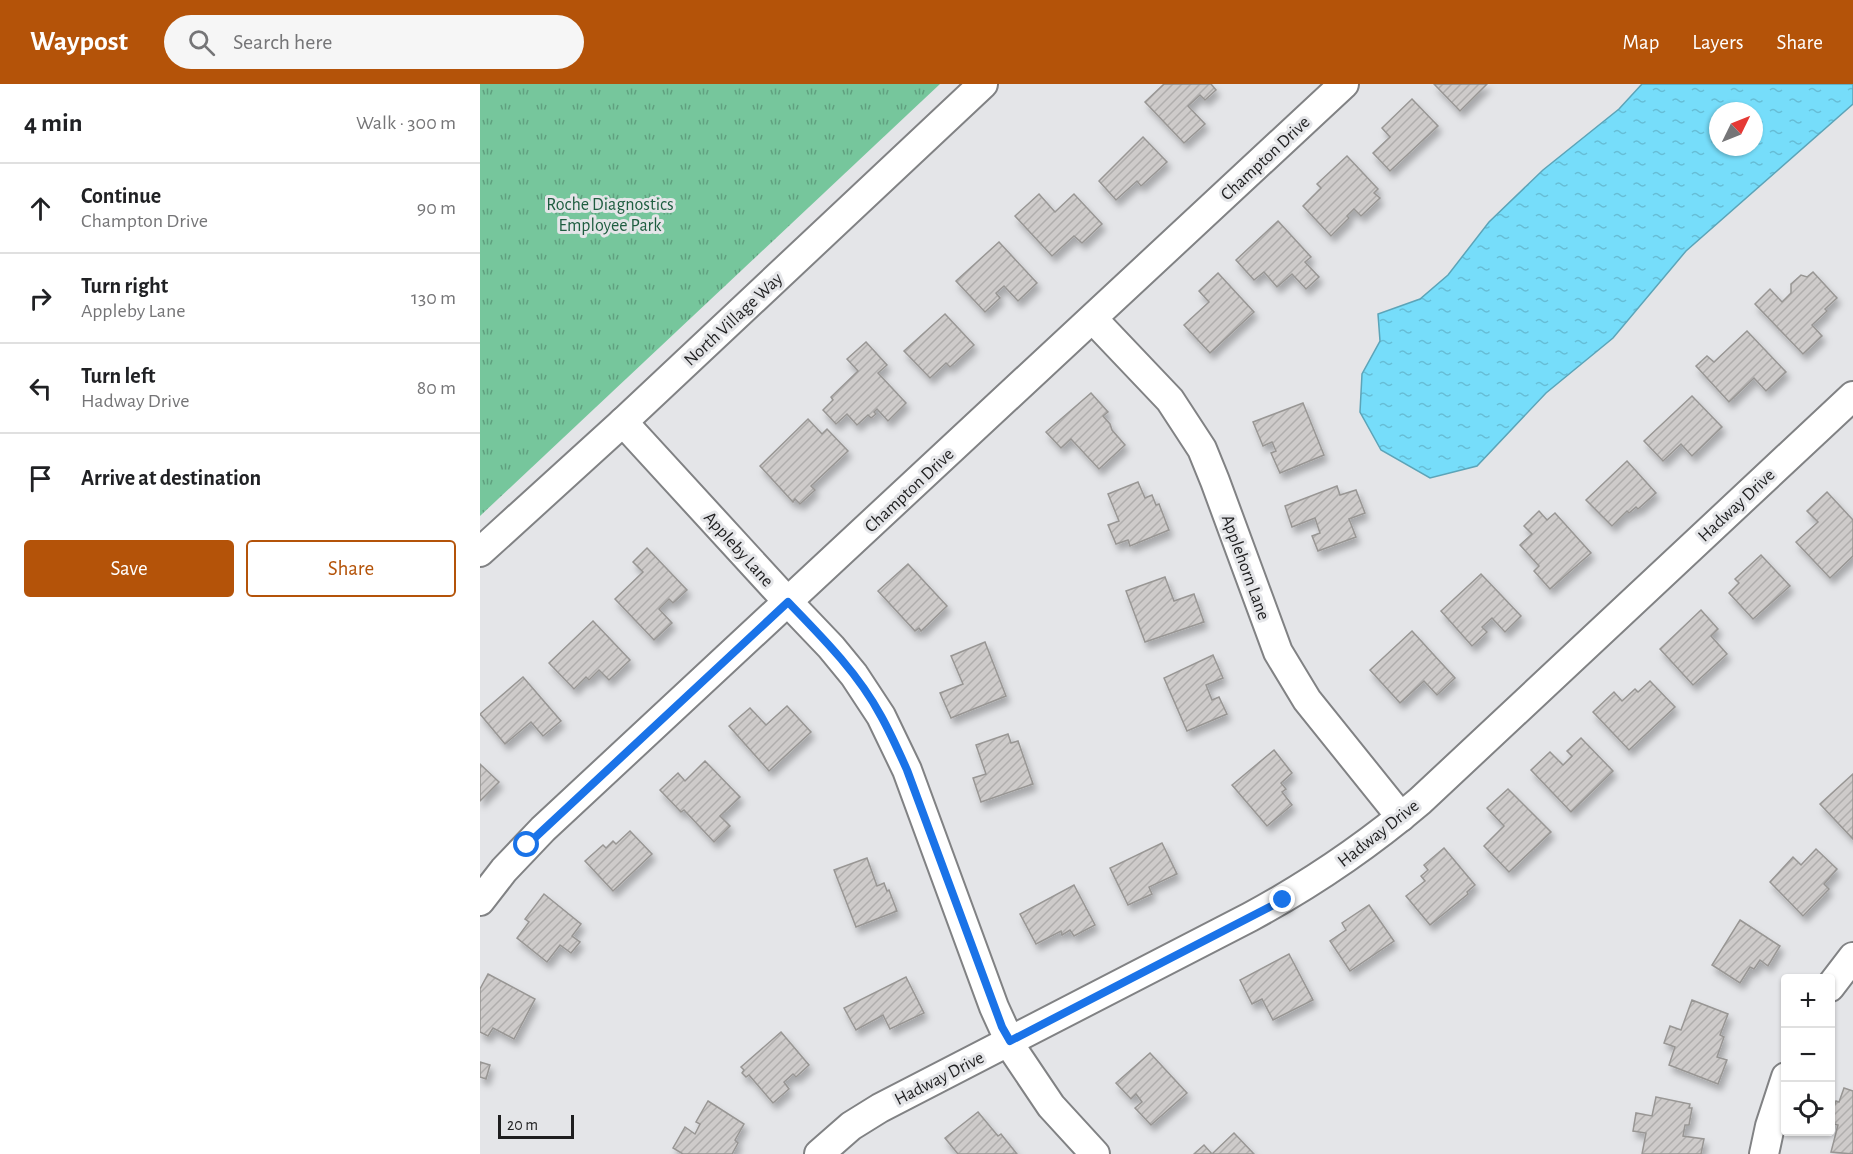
<!DOCTYPE html>
<meta charset="utf-8">
<style>
:root{--surface:#fff;--page:#f6f6f6;--text:#202124;--muted:#757577;--line:#e0e0e0;--accent:#b45309}
body{margin:0;font-family:"Alegreya Sans",sans-serif;background:var(--page);color:var(--text)}
.controls{position:absolute;right:18px;bottom:18px;display:grid;overflow:hidden;border-radius:6px;box-shadow:0 2px 4px #0004}
.controls button{width:54px;height:54px;display:grid;place-items:center;padding:0;border:0;border-bottom:2px solid var(--line);background:var(--surface);color:var(--text);font:30px sans-serif}
.compass{position:absolute;left:1229px;top:18px;width:54px;height:54px;border-radius:50%;background:var(--surface);box-shadow:0 2px 4px #0004;rotate:47deg}
.scale{position:absolute;left:18px;bottom:15px;width:76px;box-sizing:border-box;padding-left:6px;border:3px solid #1e1e1f;border-top:0;font-size:16px;line-height:21px;white-space:nowrap;color:#1e1e1f;-webkit-text-stroke:4px #e4e5e8;paint-order:stroke}
.stop{position:absolute;width:18px;height:18px;margin:-14px;border:4px solid #1a73e8;border-radius:50%;background:#fff}
.stop.end{background:#1a73e8;border-color:#fff;box-shadow:0 2px 6px #0008}
.list{margin:0;padding:0;list-style:none}
h2{display:flex;justify-content:space-between;align-items:center;height:78px;margin:0;padding:0 24px;font-size:26px}
h2 small{font-size:20px;font-weight:400;color:var(--muted)}
.list li{display:grid;grid-template-columns:39px 1fr auto;gap:18px;align-items:center;box-sizing:border-box;height:90px;padding:0 24px;border-top:2px solid var(--line)}
.list b{display:block;font-size:22px;white-space:nowrap}
.list p{margin:0;font-size:20px;white-space:nowrap;color:var(--muted)}
.list em{font-size:20px;font-style:normal;color:var(--muted)}
.actions{display:flex;gap:12px;padding:18px 24px}
.actions a{flex:1;padding:14px 0;border:2px solid var(--accent);border-radius:6px;text-align:center;font-size:21px;color:var(--accent)}
.actions .main{background:var(--accent);color:#fff}
.icon{flex:none;width:33px;height:33px;fill:none;stroke:currentColor;stroke-width:2;stroke-linecap:round;stroke-linejoin:round}
.map{position:relative;flex:none;width:1373px;height:1070px;overflow:hidden}
header{display:flex;align-items:center;gap:36px;box-sizing:border-box;height:84px;padding:0 30px;background:var(--accent);color:#fff}
header strong{font-size:28px}
nav{display:flex;gap:33px;margin-inline-start:auto;font-size:21px}
.search{width:420px;height:54px;background:var(--page);display:flex;align-items:center;gap:15px;box-sizing:border-box;padding:0 21px;border-radius:33px;color:var(--muted);font-size:22px}
main{display:flex}
aside{flex:1;background:var(--surface)}
.map>svg:first-child{display:block}
.grass{fill:url(#grass-tufts)}
.water{fill:url(#water-ripples);stroke:#5ca4b8;stroke-width:1.5;fill-rule:evenodd}
.building{fill:url(#building-hatch);stroke:#989694;stroke-width:1.5;filter:url(#shadow)}
.lines{fill:none;stroke-linecap:round;stroke-linejoin:round}
.street-casing{stroke:#818284;stroke-width:32}
.street{stroke:#fff;stroke-width:28}
.route{stroke:#1a73e8;stroke-width:8}
.labels{text-anchor:middle;stroke-width:6;stroke-linejoin:round;paint-order:stroke}
.street-label{font-size:18px;fill:#1e1e1f;stroke:#e4e5e8}
.park-label{font-size:18px;fill:#1e5d40;stroke:#e4e5e8}
</style>
<header>
<strong>Waypost</strong>
<div class="search"><svg class="icon" aria-label="search" viewBox="0 0 24 24"><circle cx="10" cy="10" r="6"/><path d="M15 15l6 6"/></svg>Search here</div>
<nav><a>Map</a><a>Layers</a><a>Share</a></nav>
</header>
<main>
<aside>
<h2>4 min<small>Walk · 300 m</small></h2>
<ul class="list">
<li><svg class="icon" aria-label="ahead" viewBox="0 0 24 24"><path d="M12 20V5M6 11l6-6 6 6"/></svg><div><b>Continue</b><p>Champton Drive</p></div><em>90 m</em></li>
<li><svg class="icon" aria-label="right" viewBox="0 0 24 24"><path d="M7 20v-9h11M14 6l5 5-5 5"/></svg><div><b>Turn right</b><p>Appleby Lane</p></div><em>130 m</em></li>
<li><svg class="icon" aria-label="left" viewBox="0 0 24 24"><path d="M17 20v-9H6M10 6l-5 5 5 5"/></svg><div><b>Turn left</b><p>Hadway Drive</p></div><em>80 m</em></li>
<li><svg class="icon" aria-label="arrive" viewBox="0 0 24 24"><path d="M6 21V4h12l-3 4 3 4H6"/></svg><div><b>Arrive at destination</b></div></li>
</ul>
<div class="actions"><a class="main">Save</a><a>Share</a></div>
</aside>
<div class="map">
<svg width="1373" height="1070" viewBox="0 0 1373 1070">
<defs>
<pattern id="grass-tufts" width="24" height="20" patternUnits="userSpaceOnUse" patternTransform="scale(1.5)"><rect width="24" height="20" fill="#76c69c"/><path d="M3 7l-1-3M5 7V3M7 7l1-3M15 17l-1-3M17 17v-4M19 17l1-3" fill="none" stroke="#60a07f"/></pattern>
<pattern id="water-ripples" width="26" height="14" patternUnits="userSpaceOnUse" patternTransform="scale(1.5)"><rect width="26" height="14" fill="#76ddfa"/><path d="M2 4q2-2 4 0t4 0M15 11q2-2 4 0t4 0" fill="none" stroke="#66bdd6"/></pattern>
<pattern id="building-hatch" width="6" height="6" patternUnits="userSpaceOnUse" patternTransform="scale(1.5)"><rect width="6" height="6" fill="#cecbca"/><path d="M-1 1l2-2M0 6l6-6M5 7l2-2" fill="none" stroke="#b0aead"/></pattern>
<filter id="shadow"><feDropShadow dx="3.5" dy="6" stdDeviation="3" flood-color="#0004"/></filter>
</defs>
<rect width="100%" height="100%" fill="#e4e5e8"/>
<path class="grass" d="M0 0H460L0 432Z"/>
<path class="water" d="M1162 0H1373V20L1206 167 1133 254 1066 309 997 382 950 394 901 366 880 328 882 290 900 257 898 230 940 215 968 191 1009 138 1063 86 1139 25ZM1238 27H1274V63H1238Z"/>
<g class="building">
<path d="M684 0H731L736 6 725 16 720 11 708 22 725 40 704 59 665 18Z"/>
<path d="M954 0H1007L980 27Z"/>
<path d="M932 15 958 42 910 87 893 69 910 53 902 44Z"/>
<path d="M663 53 687 78 661 102 657 97 636 116 619 97Z"/>
<path d="M867 72 898 105 894 109 900 114 881 132 874 125 867 132 869 134 851 152 823 122 841 104 837 100Z"/>
<path d="M559 110 575 128 594 110 622 140 602 159 594 152 572 172 535 132Z"/>
<path d="M798 137 831 173 825 178 839 193 826 205 812 190 797 203 784 188 774 196 756 176Z"/>
<path d="M519 158 557 199 538 217 524 202 516 209 520 214 505 228 476 197Z"/>
<path d="M1333 188 1357 214 1345 225 1347 227 1332 241 1342 252 1323 270 1275 220 1290 205 1302 218 1311 209V200L1321 191 1327 193Z"/>
<path d="M738 189 774 228 730 269 704 241 729 218 719 207Z"/>
<path d="M465 230 494 261 470 283 466 279 450 294 424 267Z"/>
<path d="M1267 247 1306 288 1286 307 1274 294 1249 318 1216 282 1227 272 1234 278Z"/>
<path d="M386 258 407 281 398 289 426 319 408 337 397 325 394 328 396 330 391 334 388 331 377 341 367 330 356 340 343 326 353 316 351 313 378 287 367 275Z"/>
<path d="M611 309 628 328 623 332 630 340 632 346 645 361 619 385 591 355 581 364 566 348Z"/>
<path d="M1212 312 1242 343 1212 372 1201 360 1183 377 1164 357Z"/>
<path d="M823 319 844 371 800 389 791 369 796 367 792 358 783 362 773 338Z"/>
<path d="M328 335 342 350 347 345 368 367 331 402 335 406 320 420 315 415 313 418 280 382Z"/>
<path d="M1147 377 1176 409 1158 425 1156 423 1149 429 1147 427 1132 442 1106 416Z"/>
<path d="M658 398 665 414 672 411 676 421 679 420 689 446 650 462 648 456 636 460 628 441 639 437 628 410Z"/>
<path d="M857 402 860 411 876 406 885 429 869 435 876 453 838 467 832 452 840 449 835 434 812 443 805 422Z"/>
<path d="M1347 408 1373 436V472L1350 494 1316 458 1338 438 1327 427Z"/>
<path d="M1059 427 1067 436 1075 429 1111 469 1070 505 1054 487 1059 482 1040 461 1052 450 1044 442Z"/>
<path d="M167 464 207 506 193 519 189 515 179 525 192 539 174 556 135 515 163 488 153 478Z"/>
<path d="M1281 471 1310 502 1273 535 1249 509 1259 499 1255 495Z"/>
<path d="M428 480 467 522 441 547 439 544 435 547 398 507Z"/>
<path d="M1001 490 1041 532 1025 548 1012 534 1002 543 1007 548 992 562 961 527Z"/>
<path d="M685 493 694 517 714 510 724 538 665 558 646 507Z"/>
<path d="M1221 526 1238 545 1231 552 1247 570 1213 601 1180 565Z"/>
<path d="M113 537 150 576 129 596 119 586 109 596 106 593 94 605 69 579Z"/>
<path d="M932 547 975 594 957 611 944 597 920 619 890 586Z"/>
<path d="M505 558 526 612 471 634 460 609 483 600 471 572Z"/>
<path d="M733 571 743 594 726 601 732 616 739 613 747 630 707 647 684 594Z"/>
<path d="M43 593 81 637 63 652 51 638 25 660 0 630Z"/>
<path d="M1170 597 1195 623 1149 666 1113 628 1134 608 1142 617 1155 605 1158 608Z"/>
<path d="M307 622 331 648 289 687 249 642 270 624 286 641Z"/>
<path d="M528 650 531 659 538 657 553 700 501 718 493 694 506 690 496 661Z"/>
<path d="M1101 654 1133 687 1091 728 1051 686 1070 668 1083 681 1092 672 1087 667Z"/>
<path d="M794 666 812 689 801 699 806 705 802 708 812 721 787 742 752 701Z"/>
<path d="M225 677 260 713 240 732 250 742 234 758 204 726 201 728 180 706 198 689 205 697Z"/>
<path d="M0 680 19 698 0 717Z"/>
<path d="M1373 690V755L1340 720Z"/>
<path d="M1028 705 1071 748 1029 788 1004 762 1024 742 1007 724Z"/>
<path d="M150 747 172 770 133 807 105 777 123 761 126 764 133 757 136 760Z"/>
<path d="M682 759 697 790 669 803 672 810 648 821 630 784Z"/>
<path d="M964 764 995 801 987 808 988 810 950 841 926 812 945 797 941 792 948 786 944 781Z"/>
<path d="M1336 765 1357 785 1344 800 1349 805 1323 832 1290 798 1313 773 1321 781Z"/>
<path d="M387 774 397 802 404 799 407 807 409 806 417 827 376 843 354 786Z"/>
<path d="M594 801 615 841 594 852 590 846 582 851 581 847 556 860 540 830Z"/>
<path d="M64 810 101 840 92 852 100 858 91 869 80 861 67 878 37 854 49 838 45 835Z"/>
<path d="M889 821 914 857 870 887 850 857 866 846 862 839Z"/>
<path d="M1260 836 1300 862 1288 882 1280 876 1274 885 1270 883 1260 899 1232 881Z"/>
<path d="M809 870 833 916 793 936 782 915 772 920 760 896Z"/>
<path d="M8 890 55 915 34 955 13 944 8 952 0 948V905Z"/>
<path d="M426 893 444 929 410 945 403 931 376 946 364 924Z"/>
<path d="M1212 916 1248 930 1240 951 1244 953 1237 973 1247 976 1238 1000 1189 981 1195 963 1184 959 1190 942 1201 946Z"/>
<path d="M301 948 329 981 316 993 313 990 304 998 309 1005 293 1019 269 991 266 993 262 989 264 986 261 983Z"/>
<path d="M670 969 707 1009 671 1041 655 1024 662 1018 656 1010 651 1015 636 999Z"/>
<path d="M0 978 10 981 6 995 0 993Z"/>
<path d="M1364 1004 1373 1007V1070L1351 1068 1358 1041 1350 1039V1033L1356 1017 1359 1018Z"/>
<path d="M1176 1013 1210 1020 1209 1024H1212L1209 1041H1205L1203 1052 1224 1055 1221 1070H1162L1166 1049 1153 1047 1156 1029 1172 1032Z"/>
<path d="M228 1017 264 1040 255 1056 258 1059 252 1070H203L193 1064 205 1043 215 1050 220 1040 216 1038Z"/>
<path d="M498 1028 518 1052 521 1050 537 1070H478L465 1054Z"/>
<path d="M754 1049 774 1070H714L724 1061 732 1070Z"/>
</g>
<g class="lines">
<defs>
<g id="street">
<path d="M613 235 690 316 722 365 735 397 798 568 827 616 921 733"/>
<path d="M143 338 308 518 351 563 374 591 401 632 427 686 514 923 534 967 571 1022 615 1070"/>
<path d="M0 468 143 338 503 0"/>
<path d="M0 817 24 786 63 745 864 0"/>
<path d="M1350 903 1373 873"/>
<path d="M339 1070 371 1042 400 1024 770 833C831 800 887 762 940 717L1373 312"/>
<path d="M1284 1070 1290 1042 1306 993"/>
</g>
</defs>
<use href="#street" class="street-casing"/>
<use href="#street" class="street"/>
</g>
<g class="lines">
<path class="route" d="M47 761 308 518C342 553 378 589 401 632 411 650 419 668 427 686L522 943 530 957 803 816"/>
</g>
<g class="labels">
<g class="street-label">
<text transform="translate(785 74) rotate(-43)" y="6">Champton Drive</text>
<text transform="translate(253 235) rotate(-43)" y="6">North Village Way</text>
<text transform="translate(429 406) rotate(-43)" y="6">Champton Drive</text>
<text transform="translate(1256 421) rotate(-43)" y="6">Hadway Drive</text>
<text transform="translate(259 465) rotate(48)" y="6">Appleby Lane</text>
<text transform="translate(766 483) rotate(70)" y="6">Applehorn Lane</text>
<text transform="translate(898 749) rotate(-38)" y="6">Hadway Drive</text>
<text transform="translate(459 994) rotate(-27)" y="6">Hadway Drive</text>
</g>
<g class="park-label">
<text x="130" y="126">Roche Diagnostics<tspan x="130" dy="21">Employee Park</tspan></text>
</g>
</g>
</svg>
<div class="controls">
<button>+</button>
<button>−</button>
<button><svg class="icon" aria-label="locate" viewBox="0 0 24 24"><circle cx="12" cy="12" r="6"/><path d="M12 2v4M12 18v4M2 12h4M18 12h4"/></svg></button>
</div>
<svg class="compass" viewBox="-18 -18 36 36"><path d="M0-13l5 13h-10z" fill="#e53935"/><path d="M0 13l5-13h-10z" fill="#757577"/></svg>
<div class="scale">20 m</div>
<div class="stop" style="left:47px;top:761px"></div>
<div class="stop end" style="left:803px;top:816px"></div>
</div>
</main>
